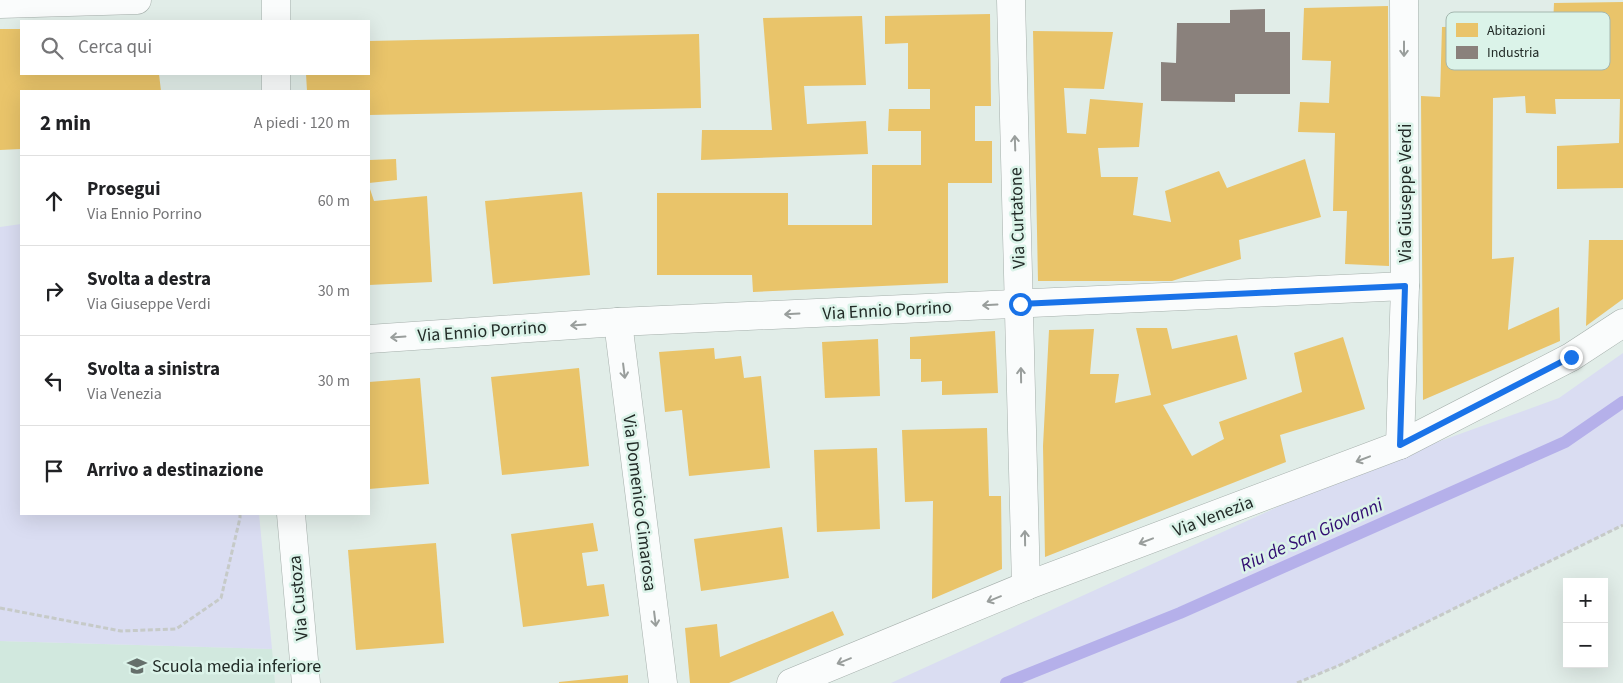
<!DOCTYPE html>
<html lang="it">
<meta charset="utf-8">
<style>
:root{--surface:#fff;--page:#f2f2f2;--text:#202124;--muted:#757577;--line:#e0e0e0}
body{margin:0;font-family:"Source Sans 3",sans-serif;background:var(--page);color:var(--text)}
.controls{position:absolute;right:15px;bottom:15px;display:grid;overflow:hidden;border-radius:0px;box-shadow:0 5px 20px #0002}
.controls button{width:45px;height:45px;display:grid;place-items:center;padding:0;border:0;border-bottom:1px solid var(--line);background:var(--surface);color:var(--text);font:25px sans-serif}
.stop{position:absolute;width:15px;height:15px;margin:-11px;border:4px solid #1a73e8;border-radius:50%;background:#fff}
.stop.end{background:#1a73e8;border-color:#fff;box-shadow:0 1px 5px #0008}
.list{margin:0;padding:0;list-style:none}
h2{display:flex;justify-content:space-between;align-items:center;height:65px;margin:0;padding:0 20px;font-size:21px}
h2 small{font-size:16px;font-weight:400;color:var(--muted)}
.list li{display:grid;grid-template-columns:32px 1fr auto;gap:15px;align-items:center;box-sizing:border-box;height:90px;padding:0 20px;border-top:1px solid var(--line)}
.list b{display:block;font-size:19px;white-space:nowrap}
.list p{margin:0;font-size:16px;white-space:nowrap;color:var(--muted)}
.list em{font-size:16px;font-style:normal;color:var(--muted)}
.icon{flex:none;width:28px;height:28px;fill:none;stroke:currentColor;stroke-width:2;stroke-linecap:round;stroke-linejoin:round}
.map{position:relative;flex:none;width:1623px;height:683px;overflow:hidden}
.search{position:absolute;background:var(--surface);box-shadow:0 5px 20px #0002;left:20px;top:20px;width:350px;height:55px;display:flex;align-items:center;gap:12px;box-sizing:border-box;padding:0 18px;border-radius:0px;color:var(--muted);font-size:19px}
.panel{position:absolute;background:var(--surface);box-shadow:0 5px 20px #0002;left:20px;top:90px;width:350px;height:425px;border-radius:0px}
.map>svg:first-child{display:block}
.built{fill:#d1e8de}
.green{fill:#daddf2}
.homes{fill:#e9c46a}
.industry{fill:#8a817c}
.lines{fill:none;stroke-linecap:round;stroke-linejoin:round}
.stream{stroke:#b5b0ea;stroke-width:12}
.minor-casing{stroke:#a5afab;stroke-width:29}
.path{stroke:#c6cac8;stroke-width:3;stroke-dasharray:5 2.5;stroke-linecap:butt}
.minor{stroke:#fafcfc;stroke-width:28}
.oneway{stroke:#999e9c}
.route{stroke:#1a73e8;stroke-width:6}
.labels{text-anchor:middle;stroke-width:5;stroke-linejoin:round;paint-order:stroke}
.street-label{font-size:18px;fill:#222b27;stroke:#dbf3e9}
.poi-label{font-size:18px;fill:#222b27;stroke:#dbf3e9;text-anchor:start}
.water-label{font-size:19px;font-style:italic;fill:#300c71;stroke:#dbf3e9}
.key{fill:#dbf3e9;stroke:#a4b7af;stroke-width:1}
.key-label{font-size:14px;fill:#222b27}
</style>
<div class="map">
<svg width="1623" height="683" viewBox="0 0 1623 683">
<rect width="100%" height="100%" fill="#e1ede8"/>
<path class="built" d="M0 641 272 649 275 683H0Z"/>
<g class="green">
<path d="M21 224V514H259L272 649 0 641V227Z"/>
<path d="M1623 353V525L1340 665 1297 683H891L1352 473 1559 398Z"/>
</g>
<g class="homes">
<path d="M1623 2V188L1557 189V146L1619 143 1620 99H1555L1556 114 1526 113 1525 96 1493 98 1492 259 1514 257 1508 330 1559 307 1560 341 1423 400 1421 96 1440 97 1442 27 1553 25 1554 3Z"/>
<path d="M1388 6 1389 266 1345 264 1347 211H1333L1335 133 1298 132 1300 102 1329 103 1331 61 1302 60 1304 8Z"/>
<path d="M990 14 991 106H975V141H992V183H948V283L753 292 752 275H657V193H788V225H872V165H921V131H888L889 109H930V89H908V43L885 44V16Z"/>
<path d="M862 16 866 85 804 86 807 124 866 121 868 154 701 160 702 130H772L763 18Z"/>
<path d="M0 29H21V74H159L161 91H21V149L0 150Z"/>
<path d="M1033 31 1113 32 1104 89 1064 88 1067 133 1086 134 1090 99 1143 103 1139 147 1098 148 1101 177H1138L1133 215 1171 222 1165 191 1219 171 1227 188 1305 159 1321 217 1239 240 1241 259 1172 281H1038Z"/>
<path d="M699 34 701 108 369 115V91H307L306 74H369V41Z"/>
<path d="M396 159 397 180 369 183V160Z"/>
<path d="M369 186 374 201 427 196 432 282 369 285Z"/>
<path d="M582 192 590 275 493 284 485 201Z"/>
<path d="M1589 240H1623V299L1586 326Z"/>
<path d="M1136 328H1167L1172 349 1237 335 1247 379 1163 405 1192 456 1224 439 1219 422 1302 392 1294 353 1343 337 1365 409 1280 435 1286 462 1045 557 1043 446 1049 330 1094 329 1090 374H1119L1115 403 1151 395Z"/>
<path d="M995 331 998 393 942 395V381L921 382V359H910V337Z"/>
<path d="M878 339 880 396 825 398 822 342Z"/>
<path d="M714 348 715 359 741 356 744 378 761 376 770 468 689 476 682 410 665 412 659 352Z"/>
<path d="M579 368 589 466 502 475 491 377Z"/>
<path d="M420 378 429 484 369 489V382Z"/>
<path d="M987 428 989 496H1001L1002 569 932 599 933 501 905 502 902 430Z"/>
<path d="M877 448 880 529 817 532 814 450Z"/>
<path d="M593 523 598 551 582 553 587 586 604 584 609 616 523 627 511 534Z"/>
<path d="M782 527 789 578 701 591 694 539Z"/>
<path d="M436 543 444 643 356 650 348 550Z"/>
<path d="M833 611 844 635 729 683H690L685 628 717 624 720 657Z"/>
<path d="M628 675V683H559V682Z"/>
</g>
<path class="industry" d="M1265 9V32H1290V94H1235V102L1161 101V62L1176 63 1177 23H1230V10Z"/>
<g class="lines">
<path class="stream" d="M1006 683 1180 613 1565 442 1623 402"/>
<defs>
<g id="minor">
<path d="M1011 0 1026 586"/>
<path d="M0 4 137 0"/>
<path d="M276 21V0"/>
<path d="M276 91V74"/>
<path d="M618 322 663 683"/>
<path d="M369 339 618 322 1405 286"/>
<path d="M1400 445 1405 286 1404 0"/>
<path d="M291 514 306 683"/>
<path d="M791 683 1026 586 1400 445 1571 357 1623 323"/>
</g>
</defs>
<use href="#minor" class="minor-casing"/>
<g class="path">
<path d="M0 608 121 631 176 629 221 598 240 518V514"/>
<path d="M1297 683 1340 665 1623 525"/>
</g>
<use href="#minor" class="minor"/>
</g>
<defs><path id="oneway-shaft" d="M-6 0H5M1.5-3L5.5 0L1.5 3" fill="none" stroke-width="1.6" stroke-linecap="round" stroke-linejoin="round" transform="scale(1.25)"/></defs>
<g class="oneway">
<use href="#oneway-shaft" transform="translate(1404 49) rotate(90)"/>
<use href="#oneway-shaft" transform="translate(1015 143) rotate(-92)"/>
<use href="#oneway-shaft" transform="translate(990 305) rotate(177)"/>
<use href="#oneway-shaft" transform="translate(792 314) rotate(177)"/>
<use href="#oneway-shaft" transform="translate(578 325) rotate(176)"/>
<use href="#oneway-shaft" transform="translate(398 337) rotate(176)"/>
<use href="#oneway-shaft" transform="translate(624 371) rotate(83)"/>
<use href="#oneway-shaft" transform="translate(1021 375) rotate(-91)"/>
<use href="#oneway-shaft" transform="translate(1363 459) rotate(159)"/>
<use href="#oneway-shaft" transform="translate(1025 538) rotate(-91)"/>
<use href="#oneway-shaft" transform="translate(1146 541) rotate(159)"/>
<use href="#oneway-shaft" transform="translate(994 599) rotate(158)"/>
<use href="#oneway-shaft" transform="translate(655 619) rotate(83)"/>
<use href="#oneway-shaft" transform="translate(844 661) rotate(158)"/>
</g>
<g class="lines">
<path class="route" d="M1020 304 1405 286 1400 445 1571 357"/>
</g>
<defs>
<symbol id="school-bare" viewBox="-9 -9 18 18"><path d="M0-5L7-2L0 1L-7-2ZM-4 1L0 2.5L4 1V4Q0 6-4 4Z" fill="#656f6b" stroke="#dbf3e9" stroke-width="2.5" paint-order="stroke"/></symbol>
</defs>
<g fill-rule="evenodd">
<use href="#school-bare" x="123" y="652" width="28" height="28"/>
</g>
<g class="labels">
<g class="street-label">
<text transform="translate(1405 193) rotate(-90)" y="6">Via Giuseppe Verdi</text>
<text transform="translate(1017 218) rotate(-92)" y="6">Via Curtatone</text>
<text transform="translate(887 310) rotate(-3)" y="6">Via Ennio Porrino</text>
<text transform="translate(482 331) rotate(-4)" y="6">Via Ennio Porrino</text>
<text transform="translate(640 503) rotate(83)" y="6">Via Domenico Cimarosa</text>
<text transform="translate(1213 516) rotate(-21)" y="6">Via Venezia</text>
<text transform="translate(298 598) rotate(-95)" y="6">Via Custoza</text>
</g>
<g class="poi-label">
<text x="152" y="672">Scuola media inferiore</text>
</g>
<g class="water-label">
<text transform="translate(1311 534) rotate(-24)" y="7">Riu de San Giovanni</text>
</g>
</g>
<rect x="1446" y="12" width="164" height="58" rx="8" class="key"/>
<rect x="1456" y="23" width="22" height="14" fill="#e9c46a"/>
<rect x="1456" y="46" width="22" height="13" fill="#8a817c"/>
<g class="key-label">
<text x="1487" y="35">Abitazioni</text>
<text x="1487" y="57">Industria</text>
</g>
</svg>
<div class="controls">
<button>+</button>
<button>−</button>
</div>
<div class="stop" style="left:1020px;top:304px"></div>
<div class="stop end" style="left:1571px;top:357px"></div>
<div class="search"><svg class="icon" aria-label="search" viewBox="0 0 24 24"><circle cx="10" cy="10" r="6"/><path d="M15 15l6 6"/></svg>Cerca qui</div>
<section class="panel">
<h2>2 min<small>A piedi · 120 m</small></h2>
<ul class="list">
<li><svg class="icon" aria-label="ahead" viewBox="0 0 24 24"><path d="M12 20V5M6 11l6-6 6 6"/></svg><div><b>Prosegui</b><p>Via Ennio Porrino</p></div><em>60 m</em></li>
<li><svg class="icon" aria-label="right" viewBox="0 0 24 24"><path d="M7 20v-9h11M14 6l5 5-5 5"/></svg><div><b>Svolta a destra</b><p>Via Giuseppe Verdi</p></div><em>30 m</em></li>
<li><svg class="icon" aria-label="left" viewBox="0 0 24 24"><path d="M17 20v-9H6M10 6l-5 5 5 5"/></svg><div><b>Svolta a sinistra</b><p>Via Venezia</p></div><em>30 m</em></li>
<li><svg class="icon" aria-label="arrive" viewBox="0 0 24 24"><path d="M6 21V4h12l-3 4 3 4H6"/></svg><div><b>Arrivo a destinazione</b></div></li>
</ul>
</section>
</div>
